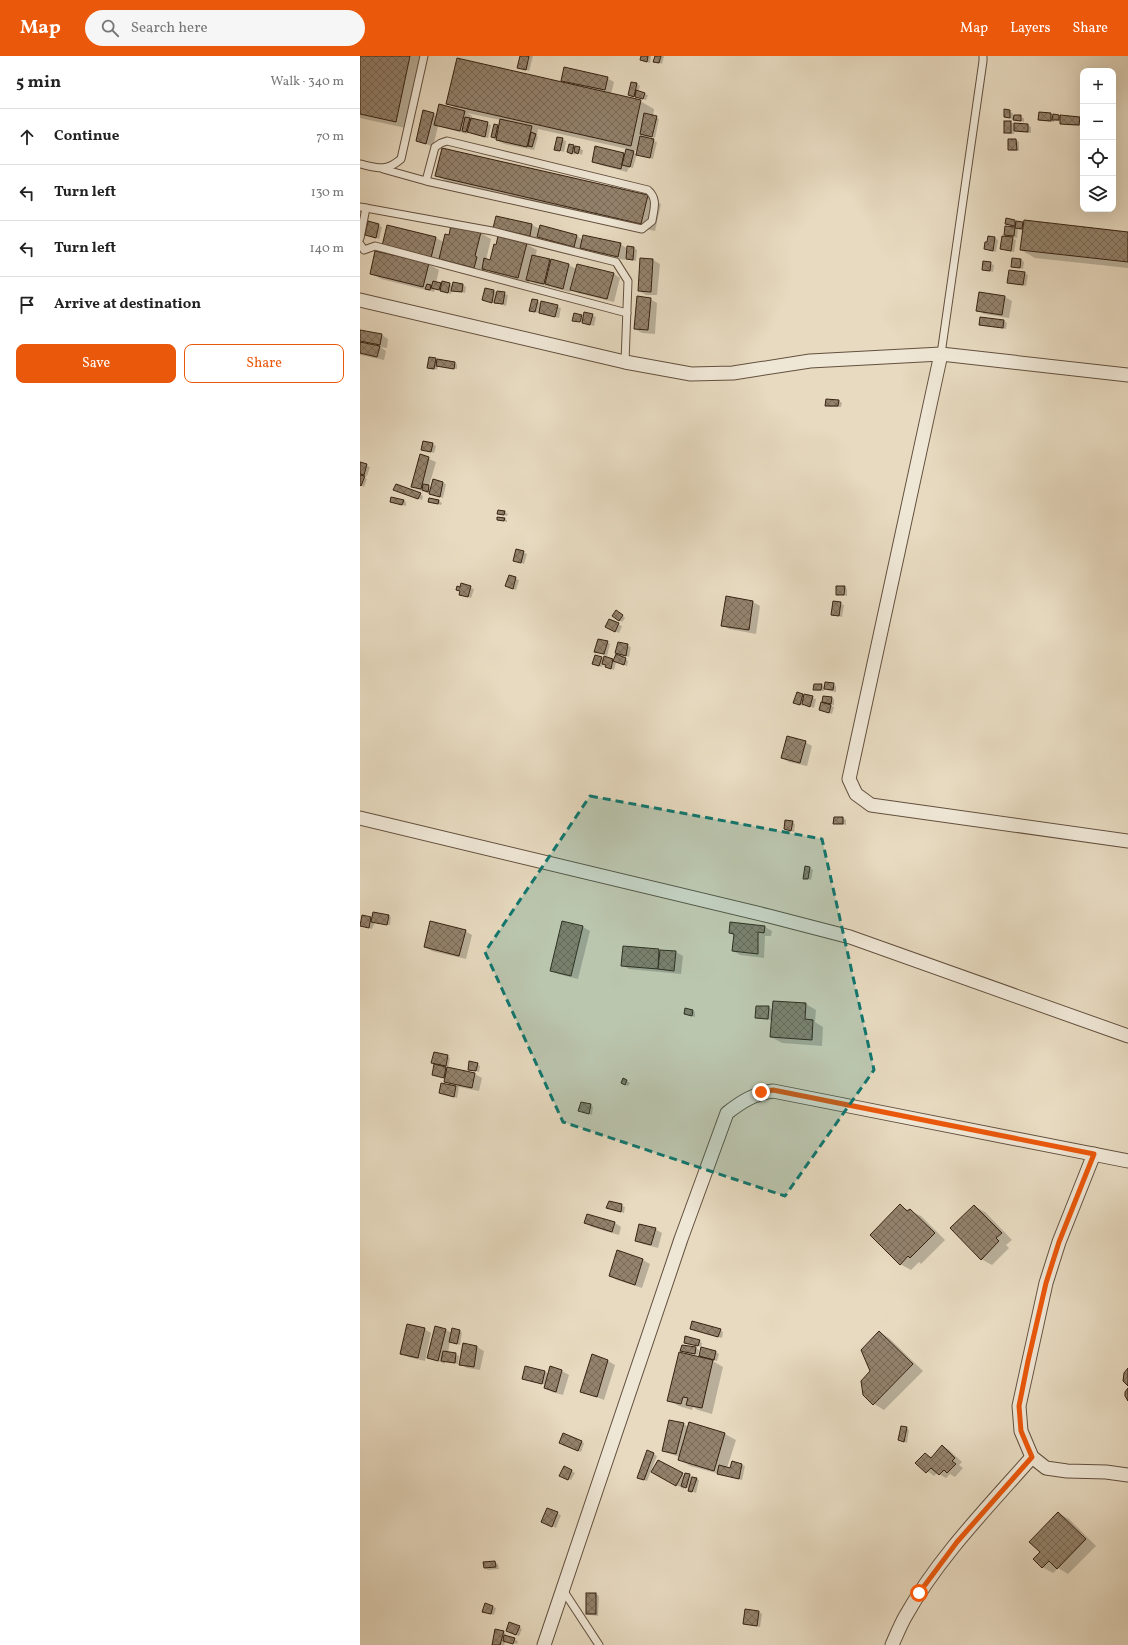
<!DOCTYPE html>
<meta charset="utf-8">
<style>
:root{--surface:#fff;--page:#f6f6f6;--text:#222;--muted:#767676;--line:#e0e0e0;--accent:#ea580c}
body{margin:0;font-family:Vollkorn,serif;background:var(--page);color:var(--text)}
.controls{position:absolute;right:12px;top:12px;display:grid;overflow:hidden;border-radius:8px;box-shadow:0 4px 16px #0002}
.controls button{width:36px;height:36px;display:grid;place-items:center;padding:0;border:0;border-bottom:1px solid var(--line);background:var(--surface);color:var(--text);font:20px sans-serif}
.stop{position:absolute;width:12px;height:12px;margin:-9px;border:3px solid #ea580c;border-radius:50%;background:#fff}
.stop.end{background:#ea580c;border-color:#fff;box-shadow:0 1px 4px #0008}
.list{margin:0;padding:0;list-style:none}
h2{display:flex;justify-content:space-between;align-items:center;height:52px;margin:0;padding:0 16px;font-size:17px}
h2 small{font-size:13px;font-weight:400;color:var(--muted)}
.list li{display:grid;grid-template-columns:26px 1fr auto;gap:12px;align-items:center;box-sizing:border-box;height:56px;padding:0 16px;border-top:1px solid var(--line)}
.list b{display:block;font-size:15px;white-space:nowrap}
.list em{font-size:13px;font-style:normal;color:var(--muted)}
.actions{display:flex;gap:8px;padding:12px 16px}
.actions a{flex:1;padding:9px 0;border:1px solid var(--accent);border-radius:8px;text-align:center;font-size:14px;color:var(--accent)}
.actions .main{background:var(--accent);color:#fff}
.icon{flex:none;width:22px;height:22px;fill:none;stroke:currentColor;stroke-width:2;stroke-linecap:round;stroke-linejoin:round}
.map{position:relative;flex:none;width:768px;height:1589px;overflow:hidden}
header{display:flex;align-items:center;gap:24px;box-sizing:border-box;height:56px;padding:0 20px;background:var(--accent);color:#fff}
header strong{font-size:19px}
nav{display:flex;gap:22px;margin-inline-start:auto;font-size:14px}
.search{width:280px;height:36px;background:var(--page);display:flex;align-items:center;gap:10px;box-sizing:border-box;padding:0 14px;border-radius:22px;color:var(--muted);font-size:15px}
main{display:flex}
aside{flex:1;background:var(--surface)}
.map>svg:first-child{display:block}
.shadow{fill:#0003;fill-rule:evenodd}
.building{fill:url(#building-cross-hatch);stroke:#372212}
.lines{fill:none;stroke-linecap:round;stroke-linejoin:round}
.lane-casing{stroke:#63503e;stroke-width:9}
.street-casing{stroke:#63503e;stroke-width:15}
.lane{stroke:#efe7d6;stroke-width:7}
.street{stroke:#efe7d6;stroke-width:13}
.route{stroke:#ea580c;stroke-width:5}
.marked{fill:#0f766e;fill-opacity:0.2;stroke:#0f766e;stroke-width:3;stroke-dasharray:8 5;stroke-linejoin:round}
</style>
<header>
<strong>Map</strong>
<div class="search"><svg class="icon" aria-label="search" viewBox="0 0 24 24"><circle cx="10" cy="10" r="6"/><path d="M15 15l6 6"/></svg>Search here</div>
<nav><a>Map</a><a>Layers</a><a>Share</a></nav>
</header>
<main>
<aside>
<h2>5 min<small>Walk · 340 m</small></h2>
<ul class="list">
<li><svg class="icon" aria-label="ahead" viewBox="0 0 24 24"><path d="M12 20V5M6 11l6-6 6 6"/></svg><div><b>Continue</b></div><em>70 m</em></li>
<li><svg class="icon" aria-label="left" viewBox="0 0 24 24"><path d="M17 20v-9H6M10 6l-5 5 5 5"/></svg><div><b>Turn left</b></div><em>130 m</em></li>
<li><svg class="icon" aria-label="left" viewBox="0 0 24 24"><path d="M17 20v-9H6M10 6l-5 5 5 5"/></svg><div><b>Turn left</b></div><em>140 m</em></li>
<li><svg class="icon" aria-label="arrive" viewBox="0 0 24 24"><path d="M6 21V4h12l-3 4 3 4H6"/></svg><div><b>Arrive at destination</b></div></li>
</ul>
<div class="actions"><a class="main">Save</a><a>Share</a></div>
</aside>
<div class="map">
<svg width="768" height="1589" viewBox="0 0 768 1589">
<defs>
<pattern id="building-cross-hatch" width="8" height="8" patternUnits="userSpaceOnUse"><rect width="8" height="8" fill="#93826c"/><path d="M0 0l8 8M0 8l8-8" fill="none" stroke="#796a57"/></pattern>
</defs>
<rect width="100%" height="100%" fill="#e7dac0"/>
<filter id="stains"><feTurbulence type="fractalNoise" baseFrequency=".005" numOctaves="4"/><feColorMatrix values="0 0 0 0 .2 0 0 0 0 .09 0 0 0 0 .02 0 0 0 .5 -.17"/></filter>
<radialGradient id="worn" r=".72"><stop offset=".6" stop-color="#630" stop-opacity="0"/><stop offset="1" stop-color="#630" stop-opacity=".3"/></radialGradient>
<g class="shadow">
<path d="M0 0H65L50 73 0 62Z"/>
<path d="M161 0H173L169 15 159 11Z"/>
<path d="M282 0H291L290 7 282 4Z"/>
<path d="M296 0H304L302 8 294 5Z"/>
<path d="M247 22 254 26 251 38 280 45 294 53 293 60 299 63 295 82 288 80V83L297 86 293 103 277 98 273 112 269 111 267 116 240 109 233 105 264 98 266 99 267 93 178 73 177 80 178 81 174 94 144 88 132 81 138 70 140 71 141 64 107 57 112 60 111 63 131 69 128 82 108 76 107 78 78 70 73 91 57 84 73 58 77 60 98 54 88 47 210 28 202 24ZM272 94 278 95 277 98 271 95Z"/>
<path d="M277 28 280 30 278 36 288 39 286 44 269 39Z"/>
<path d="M645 55 653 57V60L664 62V66L645 61Z"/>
<path d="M680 58H691L701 62H720L723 64 722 70 704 69 701 67V66L694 64V66L682 65 679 63Z"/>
<path d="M645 66 668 69 671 71V77L658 76 654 74V78H648L645 76Z"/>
<path d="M198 82 206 85 204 96 195 93Z"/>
<path d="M649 84H656L659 86V95H652L649 93Z"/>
<path d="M214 90 223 94 222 99 216 96 215 99 208 96Z"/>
<path d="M77 120 287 140 301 148 295 175 91 128Z"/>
<path d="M137 161 172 169 180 173 181 170 217 180 223 184 260 188 268 193 274 192 277 194 276 205 270 204 265 202V204L228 196 222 192 221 195 185 184 177 180V183L141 176Z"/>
<path d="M647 164 664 168 768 177V212L675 202 661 194 664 174 658 173 657 182 650 181 656 184 654 196 644 194 641 193 650 182 645 179 653 171 646 168Z"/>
<path d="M9 167 22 171 19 183 6 178Z"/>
<path d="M121 177 131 183 126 204 131 205 166 188 177 194 175 201 209 209 216 213 254 218 260 222 254 246 218 237 211 233 210 236 174 227 170 224 169 227 134 218 126 213 125 217 90 208 79 202 78 205 30 194 76 182 84 186 89 180Z"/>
<path d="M635 182 638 184 636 196 625 193Z"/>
<path d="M293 204 300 208 297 239H286L279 235Z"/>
<path d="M661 204 664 206 663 213 652 210Z"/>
<path d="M624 206 634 209 633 216 623 213Z"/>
<path d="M68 208 79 214 76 227 82 229 90 228 93 230 103 229 106 231 105 237 92 234 91 238 75 233 74 236 21 223 11 217Z"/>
<path d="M664 217 668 219 666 230 648 226Z"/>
<path d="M126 233 148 239 146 250 125 244Z"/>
<path d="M645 241 652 245 649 262 624 258 617 254Z"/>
<path d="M290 243 297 247 295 278 282 277 275 273Z"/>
<path d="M177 245 182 248V246L201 252 199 262 170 255Z"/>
<path d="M225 257 236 261 234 270 214 264 221 260 224 262Z"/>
<path d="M644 265 647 267 646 273 623 270 620 268Z"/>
<path d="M0 275 22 279 28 283 27 292 20 291 26 295 24 304 0 299Z"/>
<path d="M76 303 94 307 97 308V313L79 310H78L77 314 68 311Z"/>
<path d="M479 345 482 347 481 351H469L466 349Z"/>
<path d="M73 388 76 390 74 397 63 393Z"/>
<path d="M60 399 76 406 69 430 72 432 83 427 86 428 83 442 59 434 52 430Z"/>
<path d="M0 407 10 411 7 420 0 418Z"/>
<path d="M0 420 7 423 4 431 0 429Z"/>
<path d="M38 435 60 438 63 440 62 444Z"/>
<path d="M70 443 79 445 82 447 81 449 72 447 69 445Z"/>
<path d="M43 444 46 446V450L31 446Z"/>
<path d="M145 456 148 458 147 460 138 458Z"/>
<path d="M144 463 147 464V466L138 464Z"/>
<path d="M157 494 167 498 164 508 154 504Z"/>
<path d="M149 520 159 524 156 534 150 532Z"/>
<path d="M102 529 114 533 111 542 100 538 101 535 98 534 101 532Z"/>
<path d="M484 531 487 533V540L477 538Z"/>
<path d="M367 541 393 546 400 550 396 578 369 573 362 569Z"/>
<path d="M474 546 484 549 482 561 472 558Z"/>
<path d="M260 557 265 562 262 566 259 564Z"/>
<path d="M249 564 262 570 259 577 250 573Z"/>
<path d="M247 586 250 588 247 600 236 596Z"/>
<path d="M258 587 271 591 269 601 256 597Z"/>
<path d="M241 602 255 605 265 603 268 605 267 610 256 606 254 614 246 611 243 608 242 611 234 608Z"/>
<path d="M473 628 476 630V636L469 635 464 632V635H458L455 634 461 629 466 631Z"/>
<path d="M437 637 456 643 454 652 444 648 443 650 438 648Z"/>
<path d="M463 641 474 643V649H469L474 651 472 658 461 654Z"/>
<path d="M445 686 452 690 447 710 429 706 422 702Z"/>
<path d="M483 762 486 764V769L474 767Z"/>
<path d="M432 766 435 768 434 776 425 773Z"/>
<path d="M450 812 453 814 451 824 444 822Z"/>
<path d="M28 860 31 861 30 869 15 866 12 873 1 870 2 861 13 863Z"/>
<path d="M202 866 223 871 230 875 218 923 198 918 191 914Z"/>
<path d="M371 867 405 871 412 875 411 880H405L404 902 380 899 373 895 375 880 370 877Z"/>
<path d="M105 875 112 879 106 903 72 895 65 891Z"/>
<path d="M299 894 316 896 323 900 321 918 269 913 262 909Z"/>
<path d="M446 948 456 954 455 966 463 971 462 990 422 987 411 981 412 964 400 963 397 962 408 951 413 954Z"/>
<path d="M332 955 335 956V961L325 958Z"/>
<path d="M87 1000 90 1002 88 1012 115 1018 122 1022 119 1035 99 1031 97 1042 80 1037 92 1030 85 1026 86 1022 73 1018 79 1010 73 1006Z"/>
<path d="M117 1008 120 1010 119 1016 109 1013Z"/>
<path d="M263 1023 270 1027 268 1030 265 1029Z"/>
<path d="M230 1049 233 1051 232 1059 220 1055Z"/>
<path d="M249 1146 265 1151 264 1157 248 1152Z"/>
<path d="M540 1150 561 1160 585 1184 561 1208 559 1206 551 1214 540 1208Z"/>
<path d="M614 1150 625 1156 652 1184 646 1189 649 1192 632 1209 621 1203Z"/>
<path d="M225 1167H255L261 1171 259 1179 232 1171Z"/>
<path d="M295 1173 302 1177 298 1192 283 1188 276 1184Z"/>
<path d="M283 1204 290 1208 282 1232 257 1224 250 1220Z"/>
<path d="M64 1273 71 1277 65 1305 48 1301 42 1297Z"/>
<path d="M86 1274 92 1277 99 1275 102 1276 100 1289 90 1286 88 1296 99 1300 98 1308 85 1306V1308L68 1301Z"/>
<path d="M334 1274H360L363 1276 362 1282Z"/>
<path d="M520 1276 530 1283 563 1315 524 1354 514 1348 504 1338 511 1315Z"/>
<path d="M339 1285 342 1287 341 1291 325 1286Z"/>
<path d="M117 1291 124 1295 120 1314 107 1312 100 1308Z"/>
<path d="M336 1292 339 1294 338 1299 330 1298 329 1299 347 1303 340 1299 342 1293 356 1296 359 1298 357 1305 351 1304 363 1311 352 1358 338 1354 333 1351 332 1354 319 1350 308 1344 328 1299 322 1295Z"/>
<path d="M248 1305 255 1309 244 1344 221 1335Z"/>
<path d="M190 1311 202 1315 209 1319 203 1339 192 1336 185 1332 186 1329 163 1323 185 1316 189 1318Z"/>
<path d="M330 1367 365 1378 376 1384 367 1412 371 1413 382 1409 385 1410 382 1424 330 1410 319 1403 320 1401 310 1398 303 1394 324 1368 328 1371Z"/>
<path d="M546 1372 549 1374 547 1387 539 1384Z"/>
<path d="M221 1386 224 1387 221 1396 203 1389Z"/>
<path d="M583 1390 589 1394 602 1406 599 1409 603 1412 595 1421 590 1418 586 1422 577 1417 574 1420 557 1407 565 1398 572 1402Z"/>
<path d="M294 1398 297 1400 287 1425 281 1423Z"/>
<path d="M298 1405 325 1420 330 1419 339 1424 336 1437 329 1434 330 1433 324 1431V1433L293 1416Z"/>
<path d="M204 1411 215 1417 211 1424 204 1421Z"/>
<path d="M187 1453 201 1459 196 1472 186 1467Z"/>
<path d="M698 1457 709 1463 736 1490 708 1518 698 1512 693 1517 682 1511 681 1496Z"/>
<path d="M135 1506 138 1508 139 1513 128 1514 125 1512Z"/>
<path d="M236 1538 239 1540 238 1560 230 1559 227 1558Z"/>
<path d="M133 1551 136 1552 134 1559 127 1557Z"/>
<path d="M399 1556 402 1558 400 1571 384 1567Z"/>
<path d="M159 1571 162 1573 159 1580 147 1575Z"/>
<path d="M143 1576 146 1578V1581L158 1585 157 1588 146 1585 144 1589H133Z"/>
</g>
<g class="building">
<path d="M0 0H50L36 66 0 58Z"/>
<path d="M160 0H169L166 14 157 12Z"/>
<path d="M281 0H288L287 6 280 4Z"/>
<path d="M295 0H301L299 7 293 6Z"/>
<path d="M97 2 281 44 271 90 86 48Z"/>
<path d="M204 11 248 21 245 34 201 25Z"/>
<path d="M271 26 277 27 274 41 268 39Z"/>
<path d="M276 34 285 37 283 43 275 41Z"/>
<path d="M79 48 105 55 100 75 74 69Z"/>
<path d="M644 53 650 54V62L644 61Z"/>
<path d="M63 54 74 57 66 88 56 85Z"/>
<path d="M679 56 691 57V65L678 64Z"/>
<path d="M284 57 297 60 292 81 280 78Z"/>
<path d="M693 58 699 59V64H692Z"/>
<path d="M654 59H661V65L653 64Z"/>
<path d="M700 59 720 61 719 69 700 68Z"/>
<path d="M105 61 110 62 106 76 102 75Z"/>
<path d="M111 62 128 66 125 81 107 76Z"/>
<path d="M140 63 172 70 167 91 136 84Z"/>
<rect x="644" y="65" width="7" height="12"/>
<path d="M654 67 668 68V76L654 75Z"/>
<path d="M134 68 138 69 135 82 131 81Z"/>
<path d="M171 76 176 78 172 91 168 90Z"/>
<path d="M280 80 294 83 290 102 276 99Z"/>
<path d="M197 81 203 82 200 95 194 94Z"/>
<path d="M648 83H656L657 94H648Z"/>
<path d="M209 88 214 89 212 98 207 96Z"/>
<path d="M215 90 220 91 218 98 214 96Z"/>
<path d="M235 90 264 97 261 113 232 106Z"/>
<path d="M82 92 288 139 281 168 75 120Z"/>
<path d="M266 93 274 95 270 111 262 109Z"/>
<path d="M136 160 172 168 170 180 133 172Z"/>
<path d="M646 162 655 164V170L645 168Z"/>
<path d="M664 164 768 176V206L660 194Z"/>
<path d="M8 165 19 168 16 182 5 179Z"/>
<path d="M656 165 663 166 662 173 655 172Z"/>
<path d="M27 169 76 181 71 202 22 190Z"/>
<path d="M91 169 121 176 115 200 117 201 114 212 79 203 85 178 89 179Z"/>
<path d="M180 169 217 179 214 191 177 181Z"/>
<path d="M645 170 655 171 654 180 644 179Z"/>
<path d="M223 179 261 187 258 201 220 192Z"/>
<path d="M138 180 167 187 158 222 122 213 124 202 130 204 134 188 136 189Z"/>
<path d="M628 180 635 181 633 195 624 193 625 186H627Z"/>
<path d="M642 180 653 181 651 195 640 193Z"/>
<path d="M267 190 274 191 273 204 266 203Z"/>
<path d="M15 195 69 207 63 231 10 218Z"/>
<path d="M172 199 190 203 184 228 166 224Z"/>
<path d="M280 202 293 203 291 236 278 235Z"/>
<path d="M652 202 661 203 660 212 651 211Z"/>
<path d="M191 203 209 208 203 233 185 228Z"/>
<path d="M623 205 631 206 630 215 622 214Z"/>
<path d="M217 208 254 217 247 243 210 234Z"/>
<path d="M649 214 665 216 663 229 647 227Z"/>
<path d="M73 225 81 227 79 234 71 232Z"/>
<path d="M82 225 90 227 88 237 80 235Z"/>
<path d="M93 226 103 228 102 236 91 235Z"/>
<path d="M67 228 71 229 70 234 65 233Z"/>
<path d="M125 232 134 234 132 247 122 244Z"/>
<path d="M137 235 145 236 143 248 134 247Z"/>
<path d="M619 236 645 240 642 259 616 255Z"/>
<path d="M277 240 291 242 288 274 274 273Z"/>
<path d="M172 243 178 244 175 256 169 255Z"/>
<path d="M181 245 198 249 195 261 179 257Z"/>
<path d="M224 256 233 258 230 269 222 267Z"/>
<path d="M214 257 222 259 220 266 212 265Z"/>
<path d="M620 261 644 264 643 272 619 269Z"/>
<path d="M0 274 22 278 20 289 0 285Z"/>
<path d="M0 286 20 290 17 301 0 297Z"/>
<path d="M69 301 76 302 74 313 67 312Z"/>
<path d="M77 303 95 306 94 313 76 310Z"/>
<path d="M466 343 479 344 478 350H465Z"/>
<path d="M63 385 73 387 71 396 61 394Z"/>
<path d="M60 398 69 401 61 433 51 431Z"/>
<path d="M0 406 7 408 4 419 0 418Z"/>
<path d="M0 419 5 420 1 430 0 429Z"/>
<path d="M73 423 83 426 80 441 69 438Z"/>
<path d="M36 428 61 437 58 443 33 434Z"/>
<path d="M63 428 69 429 68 436 62 434Z"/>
<path d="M31 441 44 444 42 449 30 446Z"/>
<path d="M69 442 79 444 78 448 68 446Z"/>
<path d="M138 454 145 455 144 459 137 458Z"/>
<path d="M137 461 145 462 144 465 137 464Z"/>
<path d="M156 493 164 495 161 507 153 505Z"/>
<path d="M149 519 156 521 153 533 145 530Z"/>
<path d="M101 527 111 530 108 541 99 539 100 535 96 534 97 530 100 531Z"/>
<path d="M476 530H485L484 539H476Z"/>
<path d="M366 540 393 545 389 574 361 570Z"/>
<path d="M473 545 481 546 479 560 471 559Z"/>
<path d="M256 554 263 559 259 565 252 560Z"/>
<path d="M249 563 259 567 255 576 245 571Z"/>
<path d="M238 583 248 585 244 598 234 596Z"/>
<path d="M258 586 268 588 266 600 255 597Z"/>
<path d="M256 598 266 602 264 609 253 605Z"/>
<path d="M235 599 242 601 239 610 232 608Z"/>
<path d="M244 600 253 603 251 613 245 611 246 609 242 608Z"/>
<path d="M465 626 474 627 473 634 464 633Z"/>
<path d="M454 628H462L461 634H453Z"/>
<path d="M437 636 443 638 440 649 433 647Z"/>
<path d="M444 638 453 640 450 651 442 648Z"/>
<path d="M463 640 472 641 471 648 462 646Z"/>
<path d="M461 646 471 649 469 657 459 654Z"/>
<path d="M427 680 446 685 440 707 421 702Z"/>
<path d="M474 761H483V768H473Z"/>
<path d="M425 764 433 765 431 775 424 773Z"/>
<path d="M445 810 450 811 448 823H443Z"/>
<path d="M13 856 29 859 27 869 11 866Z"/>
<path d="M2 859 11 861 9 872 0 870Z"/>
<path d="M70 865 106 874 99 900 64 891Z"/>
<path d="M202 865 223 870 211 920 190 915Z"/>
<path d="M370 866 405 870 404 877 398 876V898L372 895 374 878 369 877Z"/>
<path d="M263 890 299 893 298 913 261 910Z"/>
<path d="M300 894 316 895 314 915 298 913Z"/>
<path d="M413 945 446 947 445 963 453 964 452 984 410 981Z"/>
<path d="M396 950H409L408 963 395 962Z"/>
<path d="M325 952 333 954 332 960 324 958Z"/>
<path d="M74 996 88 999 86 1010 71 1007Z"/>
<path d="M109 1005 118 1007 116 1015 108 1014Z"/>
<path d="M74 1008 86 1011 84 1022 72 1019Z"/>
<path d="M87 1011 115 1017 112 1032 84 1026Z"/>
<path d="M263 1022 267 1024 265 1029 261 1027Z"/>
<path d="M81 1027 96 1030 94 1041 79 1037Z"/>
<path d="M221 1046 231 1048 229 1058 218 1055Z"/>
<path d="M249 1145 262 1148 261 1156 246 1152Z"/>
<path d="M540 1148 547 1155 550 1153 575 1177 550 1202 548 1200 540 1209 510 1179Z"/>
<path d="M614 1149 642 1177 636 1182 639 1185 621 1204 590 1172Z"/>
<path d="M227 1158 255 1166 252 1176 224 1167Z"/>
<path d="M279 1168 296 1172 291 1189 275 1185Z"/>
<path d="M257 1194 283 1203 275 1229 249 1220Z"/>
<path d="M332 1265 361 1273 358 1281 330 1273Z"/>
<path d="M47 1268 65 1272 58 1302 40 1298Z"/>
<path d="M75 1270 86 1273 78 1305 67 1302Z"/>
<path d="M92 1272 100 1274 97 1288 89 1286Z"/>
<path d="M519 1275 553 1308 513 1349 503 1339 501 1325 510 1315 501 1294Z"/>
<path d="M325 1280 340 1284 338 1290 324 1287Z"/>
<path d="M103 1287 117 1290 114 1311 99 1309Z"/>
<path d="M322 1289 336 1291 335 1298 320 1295Z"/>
<path d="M341 1291 356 1295 354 1304 339 1300Z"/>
<path d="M83 1295 96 1297 95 1307 81 1305Z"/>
<path d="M319 1296 353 1304 342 1352 326 1349 328 1342 323 1341 321 1348 307 1345Z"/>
<path d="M232 1298 248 1304 237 1341 220 1336Z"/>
<path d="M165 1310 185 1315 182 1328 162 1323Z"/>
<path d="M190 1310 202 1314 196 1336 184 1332Z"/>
<path d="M768 1312V1330L763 1325 764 1317Z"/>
<path d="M768 1332V1345L765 1340V1336Z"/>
<path d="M309 1364 324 1367 316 1398 302 1395Z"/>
<path d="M329 1366 365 1377 354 1415 318 1404Z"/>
<path d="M541 1370 547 1371 544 1386 538 1384Z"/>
<path d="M203 1377 222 1385 218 1395 199 1387Z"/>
<path d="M582 1389 595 1402 592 1405 596 1408 587 1417 584 1414 579 1419 571 1412 566 1417 555 1407 565 1397 571 1402Z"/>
<path d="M287 1394 294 1397 284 1424 277 1422Z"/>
<path d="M298 1404 323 1417 316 1430 291 1416Z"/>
<path d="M372 1405 382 1408 379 1423 357 1418 359 1409 370 1412Z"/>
<path d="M204 1410 212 1414 208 1424 199 1420Z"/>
<path d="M325 1417 330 1418 326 1432 321 1430Z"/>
<path d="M332 1421 337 1422 332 1436 328 1435Z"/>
<path d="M187 1452 198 1456 192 1471 181 1466Z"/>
<path d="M698 1456 726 1483 697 1513 689 1505 682 1512 673 1503 680 1496 669 1486Z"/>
<path d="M135 1505 136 1511 124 1512 123 1506Z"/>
<rect x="226" y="1537" width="10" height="21"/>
<path d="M125 1547 133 1550 131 1558 122 1556Z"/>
<path d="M385 1553 399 1555 397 1570 383 1568Z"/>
<path d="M149 1566 160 1570 156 1579 146 1575Z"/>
<path d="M135 1573 144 1575 140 1589H132Z"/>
<path d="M144 1579 155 1582 153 1588 143 1585Z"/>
</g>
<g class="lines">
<defs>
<g id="lane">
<path d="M0 108C18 112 26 116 41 103L64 0"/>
<path d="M23 113 66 125 282 173 292 165C294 152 298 143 288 134L87 85 81 87 75 91 66 125"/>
<path d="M0 151 132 175 256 206 268 225 265 306"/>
<path d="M0 182 6 152"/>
<path d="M0 188 4 194 15 190 267 257"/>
<path d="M581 298 623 5V0"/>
<path d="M203 1534 239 1589"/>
</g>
<g id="street">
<path d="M0 244 265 306 331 318 373 317 450 305 581 298 768 319"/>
<path d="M581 298 489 723 496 738 511 749 768 785"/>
<path d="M0 762 409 860 490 881 768 980"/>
<path d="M734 1098 699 1186 686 1227 659 1350 661 1375 672 1401 686 1412 707 1415 746 1416 768 1419"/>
<path d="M184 1589 321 1183 367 1057C381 1046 395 1037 413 1035L768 1105"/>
<path d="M532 1589C536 1580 540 1570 545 1561 578 1502 627 1452 672 1401"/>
</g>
</defs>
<use href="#lane" class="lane-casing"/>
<use href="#street" class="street-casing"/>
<use href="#lane" class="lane"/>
<use href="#street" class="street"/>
</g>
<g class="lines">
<path class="route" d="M401 1036 413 1034 734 1098 699 1186 686 1227 668 1305 659 1350 661 1375 672 1401 597 1486 559 1537"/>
</g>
<path class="marked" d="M230 740 462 783 514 1014 425 1140 203 1066 125 896Z"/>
<rect width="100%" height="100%" filter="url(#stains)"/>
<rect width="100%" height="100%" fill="url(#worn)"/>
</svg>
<div class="controls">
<button>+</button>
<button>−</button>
<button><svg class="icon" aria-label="locate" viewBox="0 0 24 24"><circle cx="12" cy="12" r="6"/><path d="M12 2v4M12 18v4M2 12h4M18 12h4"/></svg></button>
<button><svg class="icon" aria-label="layers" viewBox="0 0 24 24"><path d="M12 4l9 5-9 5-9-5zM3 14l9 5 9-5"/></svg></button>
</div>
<div class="stop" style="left:559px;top:1537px"></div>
<div class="stop end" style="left:401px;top:1036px"></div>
</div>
</main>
